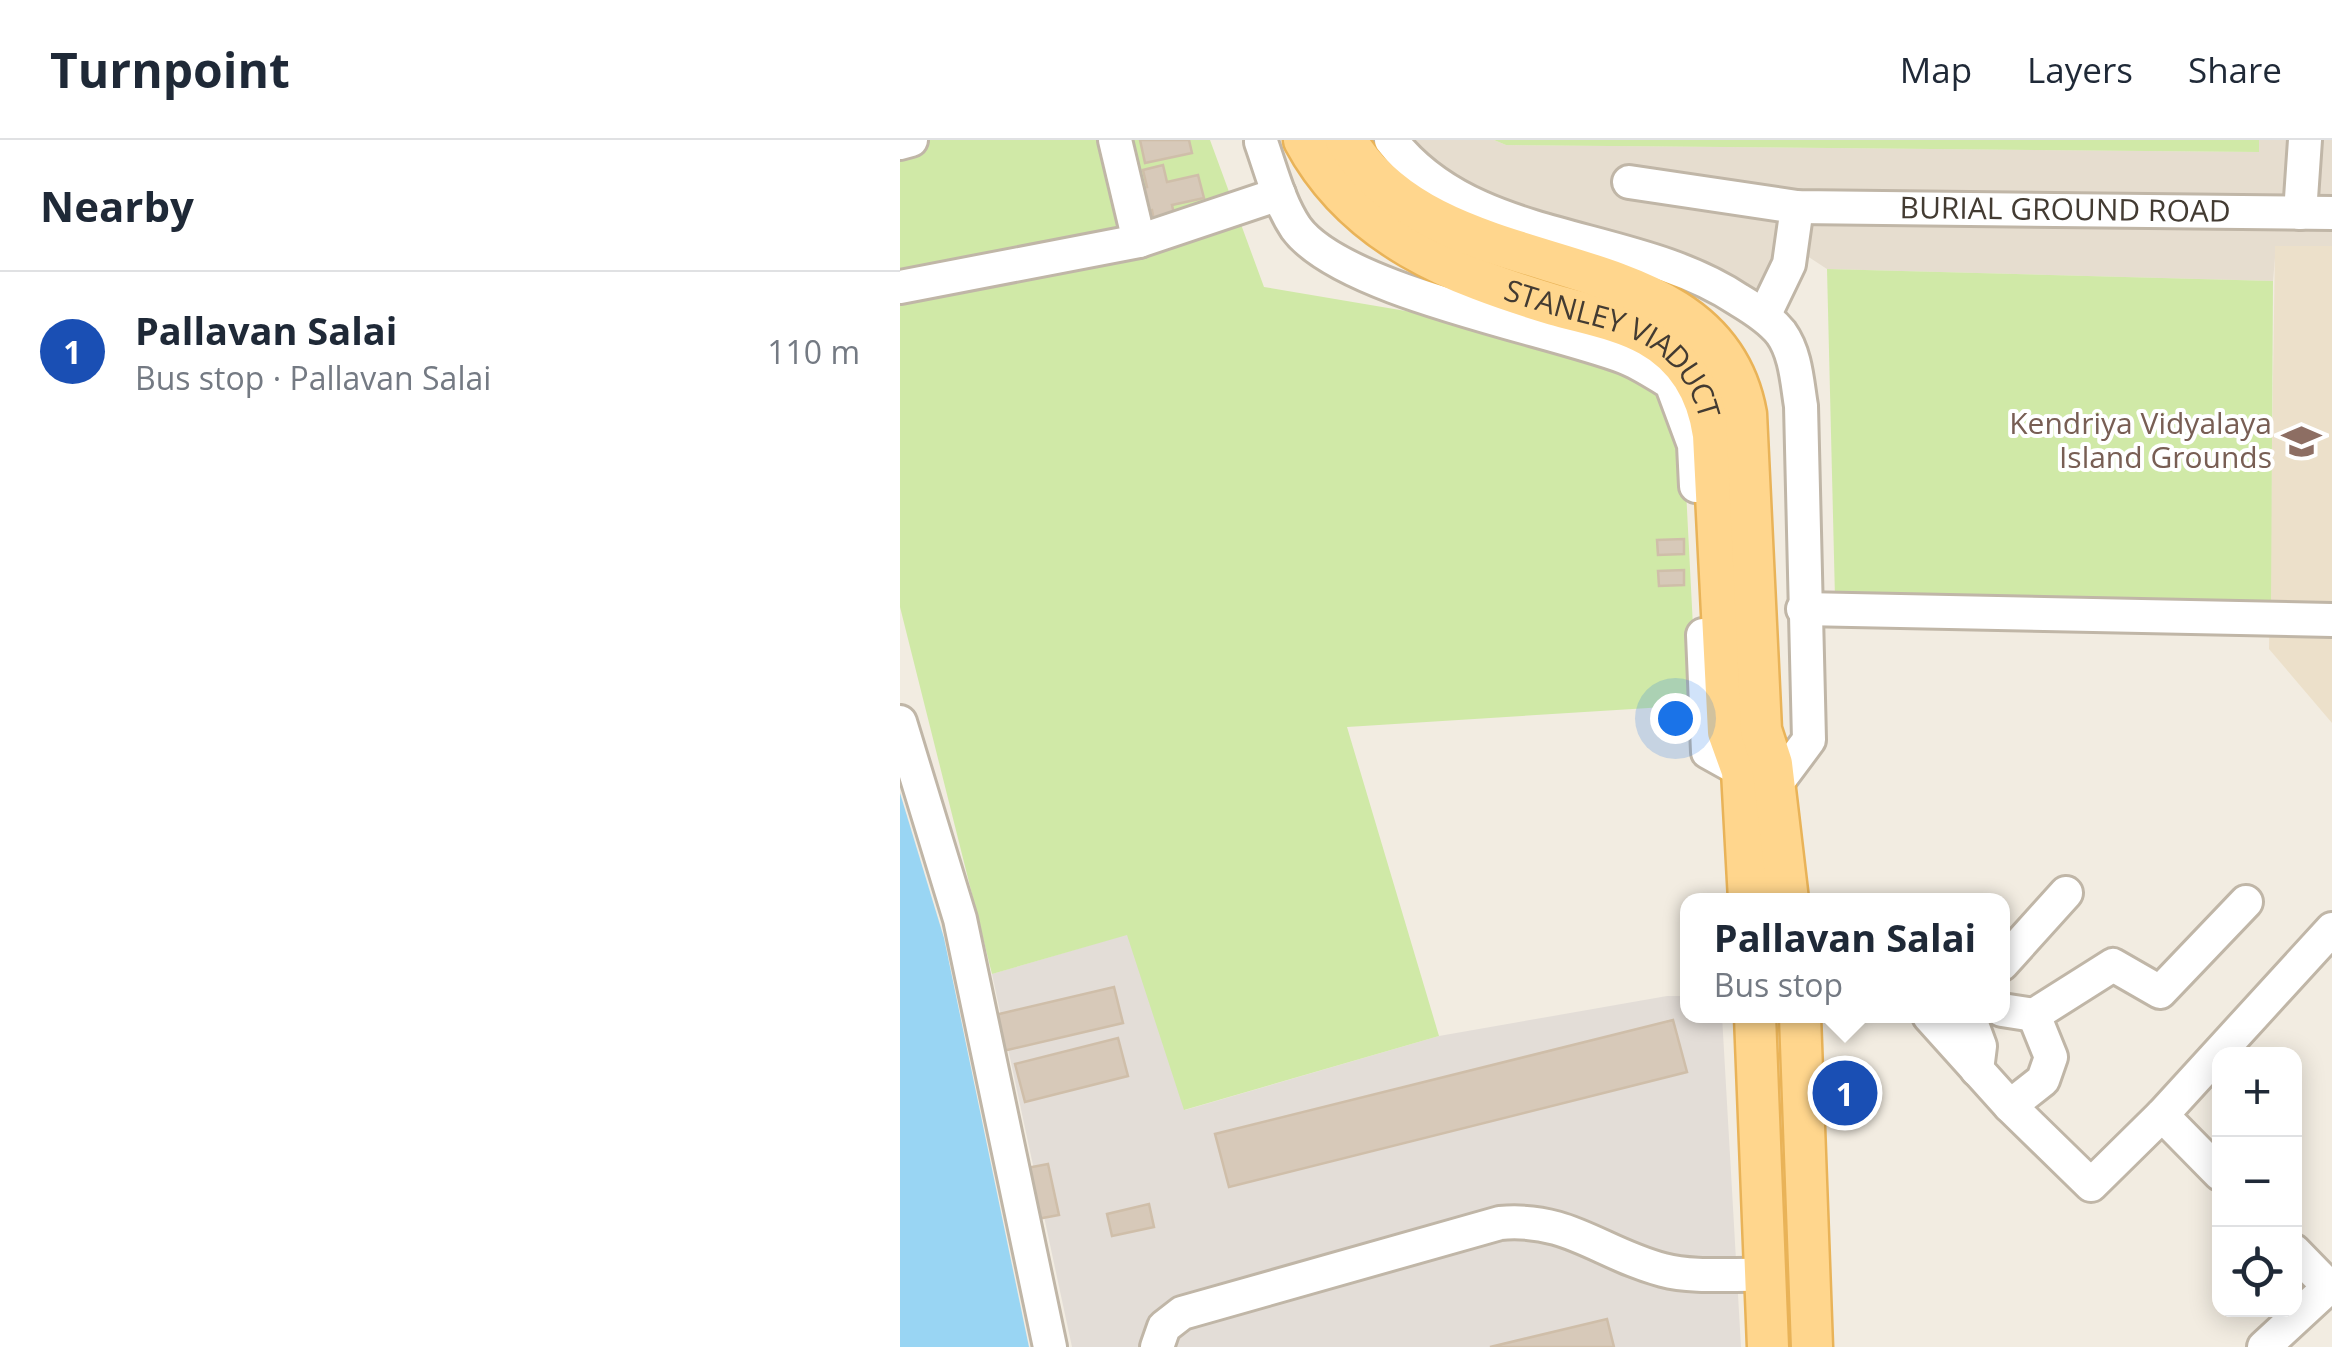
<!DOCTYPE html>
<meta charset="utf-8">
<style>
:root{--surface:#fff;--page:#f6f6f7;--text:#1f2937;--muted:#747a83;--line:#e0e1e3;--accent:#ff1e0b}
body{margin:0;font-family:"Open Sans",sans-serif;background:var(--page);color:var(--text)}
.controls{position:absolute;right:30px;bottom:30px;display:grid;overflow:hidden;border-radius:20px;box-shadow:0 5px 25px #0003}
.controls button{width:90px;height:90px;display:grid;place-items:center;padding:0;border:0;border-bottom:2px solid var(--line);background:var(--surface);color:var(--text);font:50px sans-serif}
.you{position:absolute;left:775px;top:578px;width:35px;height:35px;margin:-25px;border:8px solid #fff;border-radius:50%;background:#1a73e8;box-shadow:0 0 0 15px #1a73e833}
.badge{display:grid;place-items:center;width:65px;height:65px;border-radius:50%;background:var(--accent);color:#fff;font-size:32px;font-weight:700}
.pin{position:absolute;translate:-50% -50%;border:5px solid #fff;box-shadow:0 2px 10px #0006}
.popup{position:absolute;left:780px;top:753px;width:330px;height:130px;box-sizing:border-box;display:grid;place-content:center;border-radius:20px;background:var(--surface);filter:drop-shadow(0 2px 8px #0005);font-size:32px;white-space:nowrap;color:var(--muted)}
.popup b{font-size:38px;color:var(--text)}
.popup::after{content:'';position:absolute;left:50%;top:100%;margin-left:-20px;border:20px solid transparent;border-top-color:var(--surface)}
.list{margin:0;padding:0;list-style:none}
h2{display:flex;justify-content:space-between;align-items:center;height:130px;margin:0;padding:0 40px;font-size:42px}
h2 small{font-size:32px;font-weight:400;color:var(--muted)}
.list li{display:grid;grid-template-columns:65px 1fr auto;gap:30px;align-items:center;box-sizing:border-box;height:160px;padding:0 40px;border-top:2px solid var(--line)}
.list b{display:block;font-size:38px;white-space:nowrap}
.list p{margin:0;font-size:32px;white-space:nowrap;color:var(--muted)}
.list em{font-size:32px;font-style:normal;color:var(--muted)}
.icon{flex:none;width:55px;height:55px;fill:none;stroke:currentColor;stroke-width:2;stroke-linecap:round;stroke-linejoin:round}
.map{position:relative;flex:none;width:1432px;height:1207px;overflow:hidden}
header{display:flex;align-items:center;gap:60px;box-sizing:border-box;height:140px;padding:0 50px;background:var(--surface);border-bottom:2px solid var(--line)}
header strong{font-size:48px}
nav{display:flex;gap:55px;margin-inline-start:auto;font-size:35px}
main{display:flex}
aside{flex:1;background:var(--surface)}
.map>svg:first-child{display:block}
.residential{fill:#e6ddcf}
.industrial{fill:#e3ddd7}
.education{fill:#ece0ca}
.green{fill:#d0e9a7}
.water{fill:#99d5f3}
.building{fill:#d7c9b9;stroke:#cfbea9;stroke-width:2.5}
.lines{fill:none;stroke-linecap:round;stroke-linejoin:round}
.minor-casing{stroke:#c0b6a7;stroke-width:38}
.major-casing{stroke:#e9b358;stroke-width:45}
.minor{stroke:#fff;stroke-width:32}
.major{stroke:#ffd68d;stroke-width:40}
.labels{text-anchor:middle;stroke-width:8;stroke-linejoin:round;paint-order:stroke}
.street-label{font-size:30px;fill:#433b32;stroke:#fff}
.education-label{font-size:30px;fill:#785e54;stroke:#fff;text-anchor:end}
</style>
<header>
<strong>Turnpoint</strong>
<nav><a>Map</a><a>Layers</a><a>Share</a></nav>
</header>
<main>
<aside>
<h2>Nearby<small></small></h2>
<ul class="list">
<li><span class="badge" style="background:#1a4fb4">1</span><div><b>Pallavan Salai</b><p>Bus stop · Pallavan Salai</p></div><em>110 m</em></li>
</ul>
</aside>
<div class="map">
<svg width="1432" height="1207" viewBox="0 0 1432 1207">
<rect width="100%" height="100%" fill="#f2ece1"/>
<path class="residential" d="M506 0H594L606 5 1358 12 1359 0H1432V106H1376L1373 141 927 129 901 112 871 172 605 64 547 35Z"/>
<path class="industrial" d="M228 794 285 970 539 896 767 856H787L788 876H822L841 1207H172L92 834Z"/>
<path class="education" d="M1375 106H1432V583L1369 509Z"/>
<g class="green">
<path d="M0 0H310L364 147 624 191 753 240 784 311 797 565 447 587 539 896 284 970 227 795 92 834 0 467Z"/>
<path d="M594 0H1359V12L606 5Z"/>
<path d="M927 129 1373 141 1371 462 935 458Z"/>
</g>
<path class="water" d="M0 653 44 798 129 1207H0Z"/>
<g class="building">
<path d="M240 0H289L292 13 245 23Z"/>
<path d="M263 25 267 42 298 35 304 58 272 65 277 88 256 92 252 70 233 75 228 51 247 47 243 30Z"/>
<path d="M784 399V414L758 415 757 400Z"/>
<path d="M784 430V445L759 446 758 431Z"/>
<path d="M214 847 223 883 103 911 95 875Z"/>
<path d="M773 880 787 932 329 1047 315 994Z"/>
<path d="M218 898 228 936 125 962 115 924Z"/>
<path d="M148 1024 159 1075 137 1079 127 1028Z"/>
<path d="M249 1064 254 1087 212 1096 207 1074Z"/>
<path d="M707 1179 714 1207H590Z"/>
</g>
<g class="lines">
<defs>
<g id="minor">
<path d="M215 0 239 101"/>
<path d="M491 0C573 107 733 89 839 160 854 169 870 179 881 193 896 214 897 242 901 266L909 600 874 647 862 648"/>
<path d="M361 2C371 30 379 63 396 88 442 151 648 188 724 217 740 223 756 234 771 243L794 305 796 346"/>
<path d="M0 3 11 0"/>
<path id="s1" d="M729 42 897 67 1432 73"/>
<path d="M1400 73 1405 0"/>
<path d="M0 147 239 101 379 54"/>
<path d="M864 176 889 124 897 67"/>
<path d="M903 469 1432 480"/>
<path d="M803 495 808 612 842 631"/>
<path d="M0 582 60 779 150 1207"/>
<path d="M1102 824 1166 753"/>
<path d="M1102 870 1134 875"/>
<path d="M1029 876 1110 966 1191 1045 1262 975 1432 789"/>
<path d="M1069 876 1080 906 1077 930"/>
<path d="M1110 966 1143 940 1151 917 1134 875 1213 825 1260 852 1346 762"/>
<path d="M1262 975 1320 1034"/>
<path d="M1394 1111 1432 1150"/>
<path d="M257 1207 264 1187 282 1173 600 1083C669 1077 701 1114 763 1130 793 1138 833 1134 865 1135"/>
<path d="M1364 1207 1429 1147"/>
</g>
<g id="major">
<path id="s2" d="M404 0C456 97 554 135 654 165 685 174 721 180 749 196 787 217 807 253 813 295L828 592 842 631 849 760"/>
<path d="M446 0C540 157 813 90 846 274L861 590 872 624 888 760"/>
<path d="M855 876 868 1207"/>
<path d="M900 876 912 1207"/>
</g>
</defs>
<use href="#minor" class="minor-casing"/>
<use href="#major" class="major-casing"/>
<use href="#minor" class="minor"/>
<use href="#major" class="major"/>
</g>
<defs>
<symbol id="school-bare" viewBox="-9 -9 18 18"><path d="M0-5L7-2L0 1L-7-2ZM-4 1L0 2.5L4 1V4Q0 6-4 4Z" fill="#8d6e63" stroke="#fff" stroke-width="2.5" paint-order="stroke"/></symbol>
</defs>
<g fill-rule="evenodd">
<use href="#school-bare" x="1374" y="274" width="55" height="55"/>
</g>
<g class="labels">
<g class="street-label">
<text dy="10" stroke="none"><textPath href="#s1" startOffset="438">BURIAL GROUND ROAD</textPath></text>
<text dy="10" stroke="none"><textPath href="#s2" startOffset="385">STANLEY VIADUCT</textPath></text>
</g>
<g class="education-label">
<text x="1372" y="294">Kendriya Vidyalaya<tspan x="1372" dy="34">Island Grounds</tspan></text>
</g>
</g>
</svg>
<div class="controls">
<button>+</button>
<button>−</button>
<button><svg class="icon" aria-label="locate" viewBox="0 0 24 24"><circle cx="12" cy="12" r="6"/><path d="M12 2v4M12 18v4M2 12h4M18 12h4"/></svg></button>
</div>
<div class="you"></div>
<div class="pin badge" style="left:945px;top:953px;background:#1a4fb4">1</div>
<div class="popup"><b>Pallavan Salai</b>Bus stop</div>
</div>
</main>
